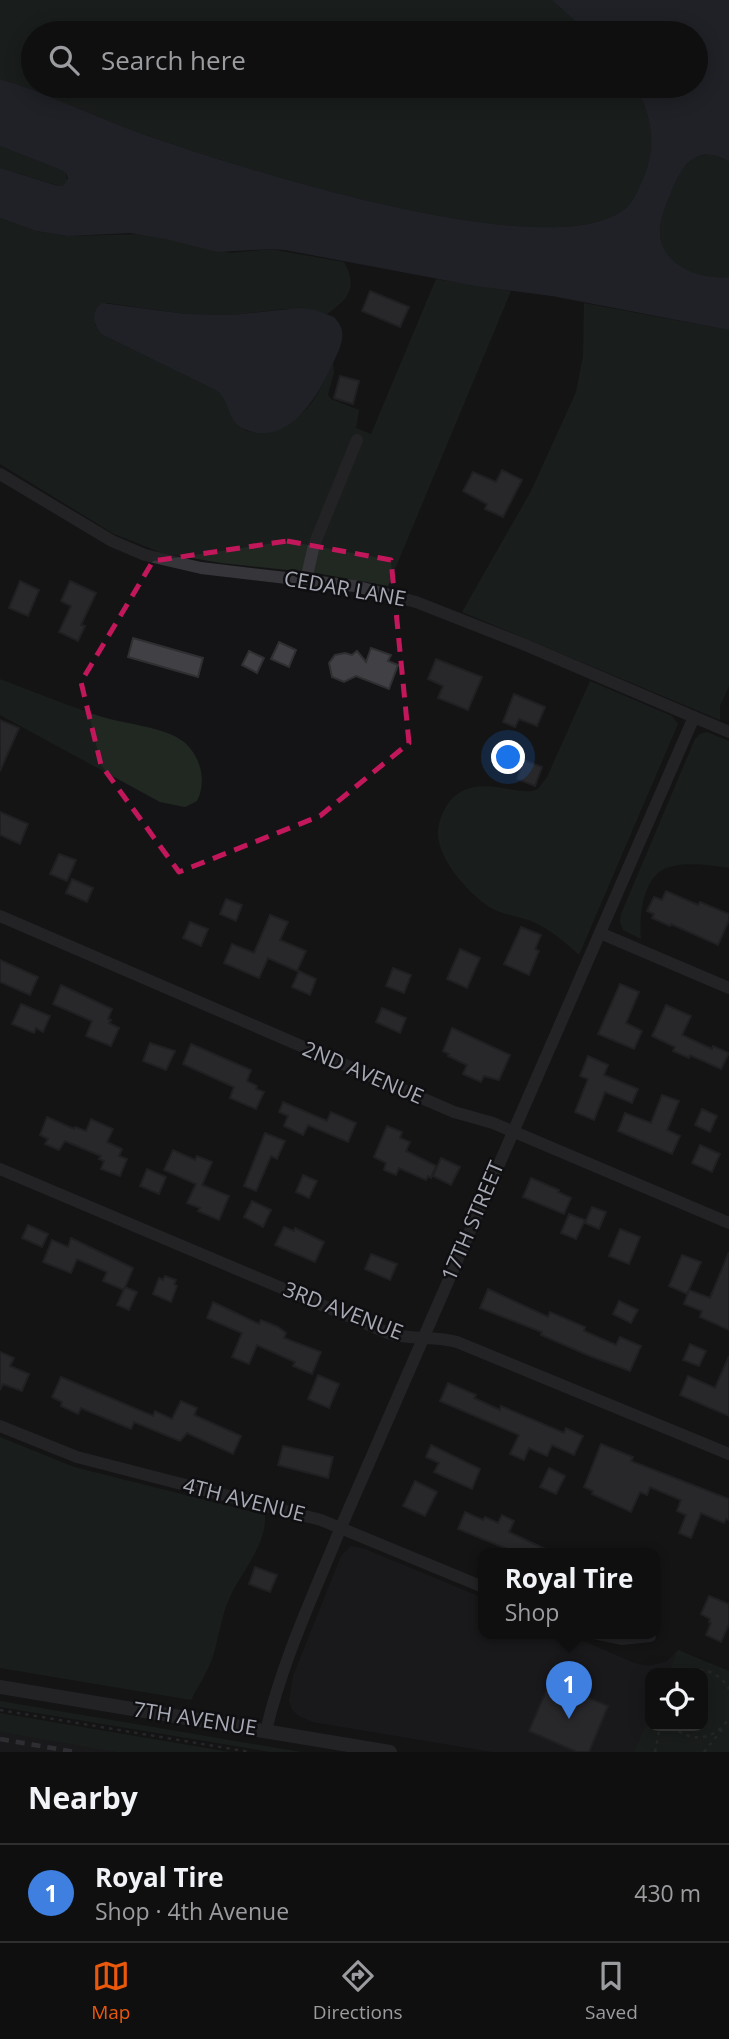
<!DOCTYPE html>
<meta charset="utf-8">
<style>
:root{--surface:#0f0f10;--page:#181819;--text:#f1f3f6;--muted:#9b9c9f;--line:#2f2f30;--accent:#ea580c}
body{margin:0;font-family:"Open Sans",sans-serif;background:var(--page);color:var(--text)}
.controls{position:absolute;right:21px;bottom:21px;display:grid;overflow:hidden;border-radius:14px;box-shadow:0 4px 18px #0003}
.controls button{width:63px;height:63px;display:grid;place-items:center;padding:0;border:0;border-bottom:2px solid var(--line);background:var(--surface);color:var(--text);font:35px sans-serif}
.you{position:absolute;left:509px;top:758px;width:24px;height:24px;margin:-18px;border:5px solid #fff;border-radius:50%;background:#1a73e8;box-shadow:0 0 0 10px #1a73e833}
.badge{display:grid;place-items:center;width:46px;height:46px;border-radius:50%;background:var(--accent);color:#fff;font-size:23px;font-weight:700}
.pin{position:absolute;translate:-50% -58px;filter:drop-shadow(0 2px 4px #0008)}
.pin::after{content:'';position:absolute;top:37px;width:24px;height:21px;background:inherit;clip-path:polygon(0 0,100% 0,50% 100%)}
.popup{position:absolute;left:478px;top:1548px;width:182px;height:91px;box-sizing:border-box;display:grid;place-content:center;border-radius:14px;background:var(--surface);filter:drop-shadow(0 2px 5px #0005);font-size:23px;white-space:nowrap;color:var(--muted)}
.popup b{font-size:26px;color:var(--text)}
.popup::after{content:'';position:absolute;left:50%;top:100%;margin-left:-14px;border:14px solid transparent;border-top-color:var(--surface)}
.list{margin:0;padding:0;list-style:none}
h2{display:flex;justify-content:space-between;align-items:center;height:91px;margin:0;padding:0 28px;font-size:30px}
h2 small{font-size:23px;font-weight:400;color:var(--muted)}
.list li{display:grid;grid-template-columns:46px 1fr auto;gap:21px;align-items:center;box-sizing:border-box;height:98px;padding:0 28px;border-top:2px solid var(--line)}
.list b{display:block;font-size:26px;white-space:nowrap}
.list p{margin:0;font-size:23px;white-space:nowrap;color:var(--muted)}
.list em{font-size:23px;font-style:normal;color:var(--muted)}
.icon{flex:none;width:38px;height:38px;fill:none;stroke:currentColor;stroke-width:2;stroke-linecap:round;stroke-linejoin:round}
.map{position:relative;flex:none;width:729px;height:1752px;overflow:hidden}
.search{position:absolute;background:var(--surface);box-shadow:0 4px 18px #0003;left:21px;right:21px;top:21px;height:77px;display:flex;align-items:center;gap:18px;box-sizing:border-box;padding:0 24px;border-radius:38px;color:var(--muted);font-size:26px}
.sheet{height:189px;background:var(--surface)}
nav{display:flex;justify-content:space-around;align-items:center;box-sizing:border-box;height:98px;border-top:2px solid var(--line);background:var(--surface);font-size:19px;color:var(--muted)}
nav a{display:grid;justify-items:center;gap:4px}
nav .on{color:var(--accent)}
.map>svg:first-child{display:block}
.built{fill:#212022}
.green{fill:#212822}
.water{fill:#2d323a}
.building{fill:#414145;stroke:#2f2e31;stroke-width:2}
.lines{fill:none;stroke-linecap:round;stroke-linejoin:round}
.path{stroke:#3b3c41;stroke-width:2.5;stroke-dasharray:3.5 5;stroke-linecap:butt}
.minor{stroke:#35353a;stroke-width:12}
.tertiary{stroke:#35353a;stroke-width:14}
.rail{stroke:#4f4f55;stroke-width:4.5;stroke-dasharray:9 7;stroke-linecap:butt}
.marked{fill:none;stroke:#c2185b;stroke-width:5;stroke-dasharray:14 9;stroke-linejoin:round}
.labels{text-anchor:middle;stroke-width:5;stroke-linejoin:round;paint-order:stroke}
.street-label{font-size:21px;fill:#a7a9b5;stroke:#0f0f11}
</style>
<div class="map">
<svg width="729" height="1752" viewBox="0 0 729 1752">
<rect width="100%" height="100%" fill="#141416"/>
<g class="built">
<path d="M351 1546 365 1549 483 1598V1633H565L634 1663 648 1666 666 1662 678 1650 668 1673H650V1715L634 1752H493L313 1722 299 1716 292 1710 289 1701 293 1676 341 1556Z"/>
<path d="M0 1732 53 1741 115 1752H0Z"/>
</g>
<g class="green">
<path d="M0 0H552L588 33H33V86H635C653 117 657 148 642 181 638 190 633 202 626 208 553 270 235 166 148 136 98 119 51 94 0 79Z"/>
<path d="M0 146 59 169 66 173 67 181 64 185 59 186 0 168Z"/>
<path d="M714 154 729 162V277C701 280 660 267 660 232 660 219 666 207 670 195 675 183 681 167 693 159 699 155 707 155 714 154Z"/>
<path d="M0 218 36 231 68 236 147 234 231 253 270 249 344 262C358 288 349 298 327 314L286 309 232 315 185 314 107 303 95 311V325L103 335 217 391 222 395C228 404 234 421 242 428 248 434 261 432 268 430 308 420 317 397 333 362L334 372 328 395 331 399 359 410 356 428 371 434 436 279 511 291 388 586 316 573 221 563 162 553 114 534 0 464Z"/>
<path d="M584 303 729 330V686L720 706V720L462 612 531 491 576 392 583 356Z"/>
<path d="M0 679C32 691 64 704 96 715 121 724 164 726 184 742 201 757 207 781 197 801L185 807 160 802 0 715Z"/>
<path d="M590 681 672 716 678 724 579 955C566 943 552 931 536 923 523 917 508 916 495 910 470 897 435 857 438 829 440 816 447 800 459 793 487 776 519 798 538 789L547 777Z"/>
<path d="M707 732 729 741V868C710 865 682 861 664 869 642 880 639 918 641 939L623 930 620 922 621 914 695 739 700 734Z"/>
<path d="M0 1437 74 1467 265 1515C267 1545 241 1572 229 1599 221 1617 219 1637 213 1656 208 1672 198 1686 191 1700L0 1668Z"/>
<path d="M678 1650 729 1671V1752H634L650 1715V1726H703V1673H668Z"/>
<path d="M0 1701 301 1752H271L0 1707Z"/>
<path d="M0 1713 230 1752H115L0 1732Z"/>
</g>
<g class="water">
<path d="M552 0H729V162C718 155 706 151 693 159 683 165 677 179 672 190 667 203 660 218 660 232 660 266 701 280 729 277V330L552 296 476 286 285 250 270 249 218 252 166 239 130 233 68 236 36 231 0 218V168L58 186 64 185 68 178 66 173 59 169 0 146V79C51 94 98 119 148 136 235 166 553 270 626 208 633 202 638 190 642 181 657 148 653 117 635 86H696V33H588Z"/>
<path d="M102 303 185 314 232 315 300 308 315 310 334 317C337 321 341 325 342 331 344 343 336 356 331 367 317 398 287 448 244 429 226 421 231 401 217 391L103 335C93 326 90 312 102 303Z"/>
</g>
<g class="building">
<path d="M370 291 409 307 400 327 362 311Z"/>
<path d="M340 376 359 381 353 404 334 398Z"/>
<path d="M502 470 522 480 503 517 485 509 487 504 463 491 473 472 496 482Z"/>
<path d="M20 581 39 590 28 616 9 608Z"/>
<path d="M70 581 96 593 81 625 85 626 78 641 59 632 71 606 61 601Z"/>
<path d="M133 638 203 658 198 677 128 657Z"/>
<path d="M279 642 296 650 289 667 271 659Z"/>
<path d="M371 648 391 655 388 661 398 665 389 689 356 676 344 682 332 677 329 663 335 655 345 653 352 655 357 651 366 662Z"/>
<path d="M249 651 264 658 257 673 242 665Z"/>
<path d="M436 659 482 677 468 710 438 698 443 686 428 679Z"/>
<path d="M514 694 545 707 537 726 519 719 515 727 503 722Z"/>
<path d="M0 720 19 728 0 771Z"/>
<path d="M524 760 542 767 535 786 517 779Z"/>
<path d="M0 812 28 824 20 844 0 835Z"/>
<path d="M59 854 76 860 67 881 50 874Z"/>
<path d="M72 879 93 888 87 902 66 893Z"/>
<path d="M666 891 698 905 700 902 729 914V920L718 945 671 924 670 926 652 918 654 914 647 911 654 897 662 900Z"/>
<path d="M226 899 242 905 236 921 220 914Z"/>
<path d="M270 915 288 922 280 940 306 951 297 971 268 958 259 978 224 963 232 944 254 953Z"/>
<path d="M190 922 208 929 201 946 183 938Z"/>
<path d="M521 927 541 935 535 949 539 951 529 975 504 964Z"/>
<path d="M460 949 480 958 467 988 447 979Z"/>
<path d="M0 960 38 977 30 995 0 982Z"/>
<path d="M393 968 411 975 404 993 386 986Z"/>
<path d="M299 971 316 979 310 995 292 987Z"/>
<path d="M620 984 639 992 626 1023 642 1031 634 1049 598 1034Z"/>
<path d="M61 985 112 1009 108 1019 111 1020 109 1023 119 1028 111 1046 86 1036 92 1021 53 1004Z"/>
<path d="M21 1004 50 1016 43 1032 36 1028 34 1033 12 1024Z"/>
<path d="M666 1005 691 1016 682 1035 712 1049 713 1046 729 1053 721 1069 690 1055 689 1058 673 1051 675 1047 652 1036Z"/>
<path d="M382 1008 406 1018 400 1033 376 1022Z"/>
<path d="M452 1028 510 1055 499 1080 484 1076 481 1082 463 1074 467 1065 448 1056 449 1054 443 1051Z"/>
<path d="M150 1043 175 1051 166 1070 143 1061Z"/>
<path d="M191 1044 251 1070 247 1081 257 1086 256 1089 264 1092 256 1109 230 1098 234 1087 183 1064Z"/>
<path d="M588 1056 608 1065 604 1075 638 1089 632 1103 605 1092 594 1120 575 1112 588 1079 580 1076Z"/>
<path d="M662 1095 679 1101 667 1130 680 1136 672 1154 618 1131 625 1113 651 1123Z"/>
<path d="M283 1102 327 1121 331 1112 356 1123 348 1142 308 1125 303 1135 284 1126 288 1116 279 1112Z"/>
<path d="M702 1109 717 1116 710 1132 695 1125Z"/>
<path d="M47 1117 74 1129 75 1127 86 1131 91 1119 113 1129 107 1142 122 1149 119 1156 127 1159 120 1176 101 1169 104 1161 99 1159 101 1156 65 1141 59 1150 45 1144 48 1139 40 1135Z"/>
<path d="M387 1126 402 1132 400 1138 410 1142 406 1151 436 1166 431 1178 428 1176 426 1180 399 1168 396 1175 384 1170 386 1163 374 1157Z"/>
<path d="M265 1133 285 1141 277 1159 271 1156 256 1191 244 1186Z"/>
<path d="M700 1145 720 1154 712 1172 692 1163Z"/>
<path d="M173 1150 195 1160 197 1156 212 1162 202 1185 229 1196 219 1220 198 1211 200 1208 187 1203 196 1184 164 1170Z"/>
<path d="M441 1158 460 1167 451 1185 433 1176Z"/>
<path d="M147 1169 166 1177 159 1194 140 1186Z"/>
<path d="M303 1175 317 1181 309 1198 296 1192Z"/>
<path d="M531 1178 559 1190 558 1192 571 1198 564 1214 523 1197Z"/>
<path d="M252 1201 271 1210 263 1227 244 1217Z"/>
<path d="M592 1207 606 1212 599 1229 585 1223Z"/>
<path d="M569 1214 585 1220 576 1239 561 1233Z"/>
<path d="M28 1225 48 1234 42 1247 22 1238Z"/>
<path d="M284 1227 294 1231 295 1228 324 1242 315 1262 275 1245Z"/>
<path d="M620 1229 640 1237 629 1264 609 1256Z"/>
<path d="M71 1238 133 1268 124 1290 103 1281 107 1272 77 1259 71 1273 43 1262 52 1240 68 1247Z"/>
<path d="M729 1252V1330L700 1317 702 1311 684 1304 689 1290 710 1298Z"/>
<path d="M371 1254 397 1264 390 1280 365 1269Z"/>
<path d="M682 1255 701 1262 687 1294 669 1286Z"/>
<path d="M165 1276 176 1280 174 1284 177 1286 171 1302 153 1294 159 1278 163 1280Z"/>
<path d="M125 1287 137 1292 129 1310 117 1305Z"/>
<path d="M488 1289 548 1317 550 1312 585 1327 584 1331 616 1345 620 1337 641 1346 630 1371 590 1356 541 1335 542 1332 480 1308Z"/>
<path d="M619 1301 638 1310 631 1323 613 1314Z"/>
<path d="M213 1302 259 1324 261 1320 278 1327 286 1333 284 1338 321 1352 312 1374 293 1366 295 1362 257 1345 249 1364 232 1357 242 1333 207 1318Z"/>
<path d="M690 1344 706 1351 699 1366 683 1360Z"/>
<path d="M0 1352 14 1358 10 1366 29 1374 22 1391 3 1384 0 1390Z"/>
<path d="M729 1356V1416L680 1395 688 1376 715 1388Z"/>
<path d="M318 1375 339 1384 329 1408 308 1399Z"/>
<path d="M61 1377 153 1416 155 1411 172 1419 181 1401 197 1408 194 1415 241 1436 233 1454 187 1433 180 1441 134 1422 131 1429 81 1408 78 1414 61 1406 62 1402 52 1397Z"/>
<path d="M448 1383 476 1395 474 1398 500 1410 501 1406 564 1433 566 1428 583 1436 574 1455 552 1445 547 1456 529 1448 524 1460 510 1454 519 1435 440 1401Z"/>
<path d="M601 1444 633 1457 631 1461 729 1499V1520L726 1519 724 1523 701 1513 691 1538 679 1533 686 1515 677 1511 681 1500 650 1487 647 1495 640 1492 631 1512 592 1494 593 1491 584 1487Z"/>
<path d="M431 1445 480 1469 472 1489 434 1472 439 1463 426 1457Z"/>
<path d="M283 1446 333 1457 328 1478 278 1465Z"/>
<path d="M549 1468 565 1476 556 1494 540 1487Z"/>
<path d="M415 1481 437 1492 425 1516 403 1506Z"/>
<path d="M465 1512 483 1520 485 1517 498 1523 502 1515 514 1521 509 1532 554 1553H517L458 1529Z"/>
<path d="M255 1567 277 1575 270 1592 249 1584Z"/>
<path d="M709 1596 729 1604V1624L721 1642 706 1635 711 1623 709 1622 710 1619 701 1614Z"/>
<path d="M550 1682 608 1706 589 1752H577L529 1731Z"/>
</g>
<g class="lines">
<g class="path">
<path d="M683 1673C702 1666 719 1672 729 1689"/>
<path d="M0 1710 250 1752"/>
<path d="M672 1726C691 1744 716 1740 729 1718"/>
<path d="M655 1752 660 1726"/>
<path d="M704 1752 724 1727"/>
</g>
<g class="minor">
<path d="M0 474 112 541 145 555 201 568 355 586 416 602 523 644 729 732"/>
<path d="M306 580 314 545 357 440"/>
<path d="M0 916 454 1112 493 1123 729 1223"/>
<path d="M600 933 729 988"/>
<path d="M0 1169 388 1333C411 1341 434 1335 457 1342L729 1454"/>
<path d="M0 1426 77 1457 321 1520 483 1587"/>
<path d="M593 1633 621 1639 650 1636"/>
<path d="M266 1731C282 1661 314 1594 341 1527L694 717"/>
</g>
<path class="tertiary" d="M0 1687 390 1752"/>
<path class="rail" d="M0 1739 75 1752"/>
</g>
<path d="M0 0H729V1752H0ZM287 541 391 560 409 743 320 816 179 872 101 765 81 682 153 561Z" fill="#141416" fill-opacity=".55" fill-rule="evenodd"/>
<path class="marked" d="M287 541 391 560 409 743 320 816 179 872 101 765 81 682 153 561Z"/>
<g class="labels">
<g class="street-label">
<text transform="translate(345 589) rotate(10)" y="7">CEDAR LANE</text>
<text transform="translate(363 1073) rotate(23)" y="7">2ND AVENUE</text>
<text transform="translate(473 1221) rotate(-67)" y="7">17TH STREET</text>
<text transform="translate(343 1311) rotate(21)" y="7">3RD AVENUE</text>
<text transform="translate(244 1500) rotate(14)" y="7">4TH AVENUE</text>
<text transform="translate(195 1719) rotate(9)" y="7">7TH AVENUE</text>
</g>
</g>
</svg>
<div class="controls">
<button><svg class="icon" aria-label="locate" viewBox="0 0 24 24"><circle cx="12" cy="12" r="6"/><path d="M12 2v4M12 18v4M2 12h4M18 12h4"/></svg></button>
</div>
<div class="you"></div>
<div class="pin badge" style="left:569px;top:1719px;background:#3f7fe0">1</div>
<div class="popup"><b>Royal Tire</b>Shop</div>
<div class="search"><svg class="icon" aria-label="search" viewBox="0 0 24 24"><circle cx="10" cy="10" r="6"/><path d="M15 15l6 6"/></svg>Search here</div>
</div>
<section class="sheet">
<h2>Nearby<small></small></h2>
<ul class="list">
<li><span class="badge" style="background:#3f7fe0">1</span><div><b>Royal Tire</b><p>Shop · 4th Avenue</p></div><em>430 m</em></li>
</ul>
</section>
<nav>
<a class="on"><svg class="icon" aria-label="map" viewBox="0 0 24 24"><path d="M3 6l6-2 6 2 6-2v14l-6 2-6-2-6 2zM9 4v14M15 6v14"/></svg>Map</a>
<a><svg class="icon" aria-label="directions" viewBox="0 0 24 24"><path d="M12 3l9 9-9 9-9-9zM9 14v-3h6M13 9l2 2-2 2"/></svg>Directions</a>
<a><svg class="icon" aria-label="saved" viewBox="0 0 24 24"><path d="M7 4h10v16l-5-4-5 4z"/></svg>Saved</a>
</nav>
